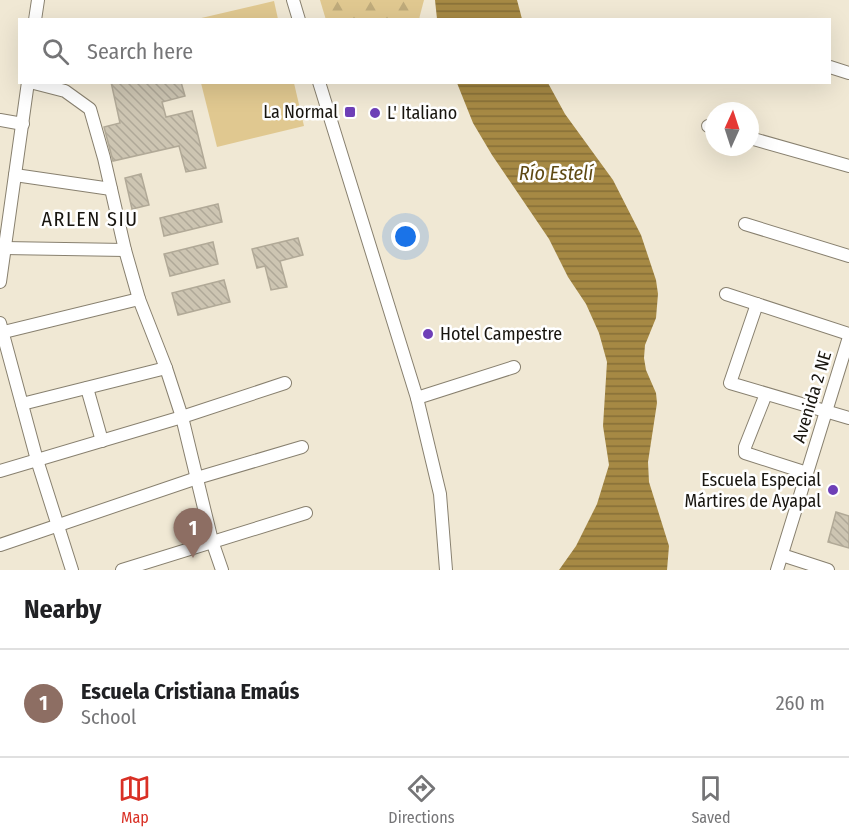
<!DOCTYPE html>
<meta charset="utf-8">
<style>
:root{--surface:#fff;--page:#f2f2f2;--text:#202124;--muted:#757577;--line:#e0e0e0;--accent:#d93025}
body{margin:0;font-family:"Fira Sans Condensed",sans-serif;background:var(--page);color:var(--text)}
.compass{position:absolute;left:705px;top:102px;width:54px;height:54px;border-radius:50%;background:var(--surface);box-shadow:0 6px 24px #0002;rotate:3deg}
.you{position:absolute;left:406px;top:237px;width:21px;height:21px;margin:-15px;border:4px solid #fff;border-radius:50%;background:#1a73e8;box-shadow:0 0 0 9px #1a73e833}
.badge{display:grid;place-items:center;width:39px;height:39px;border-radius:50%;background:var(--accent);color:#fff;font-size:20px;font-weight:700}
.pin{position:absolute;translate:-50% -50px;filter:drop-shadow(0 2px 3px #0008)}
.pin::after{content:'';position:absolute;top:32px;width:21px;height:18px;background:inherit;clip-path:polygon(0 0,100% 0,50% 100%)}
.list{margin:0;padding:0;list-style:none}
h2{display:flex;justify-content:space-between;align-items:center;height:78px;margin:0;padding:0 24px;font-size:26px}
h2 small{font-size:20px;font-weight:400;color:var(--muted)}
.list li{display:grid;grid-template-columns:39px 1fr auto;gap:18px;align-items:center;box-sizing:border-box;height:108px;padding:0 24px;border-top:2px solid var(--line)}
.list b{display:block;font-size:22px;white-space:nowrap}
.list p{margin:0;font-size:20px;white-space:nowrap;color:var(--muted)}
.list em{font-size:20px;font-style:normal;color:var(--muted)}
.icon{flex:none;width:33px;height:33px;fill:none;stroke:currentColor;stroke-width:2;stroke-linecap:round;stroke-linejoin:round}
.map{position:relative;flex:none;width:849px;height:570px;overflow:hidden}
.search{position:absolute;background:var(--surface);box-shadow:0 6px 24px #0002;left:18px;right:18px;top:18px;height:66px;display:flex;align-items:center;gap:15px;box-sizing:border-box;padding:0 21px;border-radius:0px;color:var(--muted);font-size:22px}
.sheet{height:186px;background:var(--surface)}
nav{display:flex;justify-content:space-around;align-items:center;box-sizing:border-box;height:84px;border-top:2px solid var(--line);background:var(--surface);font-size:16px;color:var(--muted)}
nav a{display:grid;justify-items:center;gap:3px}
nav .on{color:var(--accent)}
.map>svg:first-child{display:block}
.forest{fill:url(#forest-firs)}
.pitch{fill:#e0c890}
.water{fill:url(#water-rules)}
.building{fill:url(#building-back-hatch);stroke:#b1a997;stroke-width:1.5}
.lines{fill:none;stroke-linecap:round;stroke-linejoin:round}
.minor-casing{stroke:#88806f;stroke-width:14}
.minor{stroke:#fff;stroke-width:12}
.poi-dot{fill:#6e3fb7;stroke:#fff;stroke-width:2}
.labels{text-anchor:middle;stroke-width:5;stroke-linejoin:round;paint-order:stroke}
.poi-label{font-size:18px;fill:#18150f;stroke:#fff;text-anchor:end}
.street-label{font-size:18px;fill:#18150f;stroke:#fff}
.water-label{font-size:20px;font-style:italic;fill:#5e4913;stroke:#fff}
.neighbourhood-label{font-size:20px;letter-spacing:1.5px;fill:#18150f;stroke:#fff}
</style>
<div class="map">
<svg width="849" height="570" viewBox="0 0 849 570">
<defs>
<pattern id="forest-firs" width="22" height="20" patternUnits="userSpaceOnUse" patternTransform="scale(1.5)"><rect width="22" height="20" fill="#e0c890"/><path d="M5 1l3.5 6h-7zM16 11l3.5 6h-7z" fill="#bfab7b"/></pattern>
<pattern id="water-rules" width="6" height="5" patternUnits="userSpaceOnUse" patternTransform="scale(1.5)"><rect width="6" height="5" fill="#a68944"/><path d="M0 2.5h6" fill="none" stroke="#866f37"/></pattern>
<pattern id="building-back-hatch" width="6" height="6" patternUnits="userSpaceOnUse" patternTransform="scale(1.5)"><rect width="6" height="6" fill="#cdc5b2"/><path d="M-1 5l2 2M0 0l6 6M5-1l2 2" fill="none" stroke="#afa898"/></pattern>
</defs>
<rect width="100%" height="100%" fill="#f0e8d4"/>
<path class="forest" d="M320 0H424L419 19 326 20Z"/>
<g class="pitch">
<path d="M274 1 278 19H197Z"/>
<path d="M201 83H294L304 126 217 147Z"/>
</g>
<g class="water">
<path d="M435 0H517L522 19H437Z"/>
<path d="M457 83H548L565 114 613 180 641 235 656 280 658 294 656 318 645 345 644 358 646 370 656 393 657 403 648 462 649 482 669 546 667 570H559L576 546 597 504 609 465 603 426 607 362 599 333 586 304 568 277 549 239 492 155 473 123Z"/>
</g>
<g class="building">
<path d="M111 82H181L185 96 162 102 166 117 192 111 206 168 186 172 179 146 113 161 104 127 120 123Z"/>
<path d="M141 174 149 205 132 209 125 178Z"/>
<path d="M218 204 222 222 164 236 160 218Z"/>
<path d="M298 238 303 255 280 261 287 287 271 290 265 266 257 268 252 249Z"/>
<path d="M213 242 218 264 170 276 164 254Z"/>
<path d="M224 280 230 302 178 315 172 293Z"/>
<path d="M836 512 849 516V548L828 542Z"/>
</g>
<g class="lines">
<defs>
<g id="minor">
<path d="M293 0 299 20"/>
<path d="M35 20 38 0"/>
<path d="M830 67 849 73"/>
<path d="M30 82 65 91 90 109 104 158 125 250 139 299 166 368 182 417 212 541 222 570"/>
<path d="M319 82 417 398 440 494 446 570"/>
<path d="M0 120 23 124"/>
<path d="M708 126 714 128"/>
<path d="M750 138 849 166"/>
<path d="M15 175 111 189"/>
<path d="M745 224 849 256"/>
<path d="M4 248 125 250"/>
<path d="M0 282 28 82"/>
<path d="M726 294 849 334"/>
<path d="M757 304 730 383 849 418"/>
<path d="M0 323 37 460 72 570"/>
<path d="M0 333 139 299"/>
<path d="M87 388 102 441"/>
<path d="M766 394 745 447V453L807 473"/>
<path d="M417 398 514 367"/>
<path d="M22 404 166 368"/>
<path d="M0 471 182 417 285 383"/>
<path d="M0 545 197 478 302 447"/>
<path d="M782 555 828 570"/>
<path d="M122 570 306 513"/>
<path d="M777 570 849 337"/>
</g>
</defs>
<use href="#minor" class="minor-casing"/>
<use href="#minor" class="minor"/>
</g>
<g class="poi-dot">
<rect x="344" y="106" width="12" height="12" rx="3"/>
<circle cx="375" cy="113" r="6"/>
<circle cx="428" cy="334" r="6"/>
<circle cx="833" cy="490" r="6"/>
</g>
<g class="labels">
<g class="poi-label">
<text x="338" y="118">La Normal</text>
<text x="387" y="119" text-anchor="start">L' Italiano</text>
<text x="440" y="340" text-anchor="start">Hotel Campestre</text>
<text x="821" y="486">Escuela Especial<tspan x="821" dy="21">Mártires de Ayapal</tspan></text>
</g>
<g class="street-label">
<text transform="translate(812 397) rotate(-73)" y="6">Avenida 2 NE</text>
</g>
<g class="water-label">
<text x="556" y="180">Río Estelí</text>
</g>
<g class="neighbourhood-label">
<text x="90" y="226">ARLEN SIU</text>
</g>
</g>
</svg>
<svg class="compass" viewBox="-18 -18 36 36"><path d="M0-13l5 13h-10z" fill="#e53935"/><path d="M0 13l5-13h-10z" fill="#757577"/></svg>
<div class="you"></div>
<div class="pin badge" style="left:193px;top:558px;background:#8d6e63">1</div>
<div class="search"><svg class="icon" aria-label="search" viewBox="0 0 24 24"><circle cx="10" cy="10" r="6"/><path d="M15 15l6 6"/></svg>Search here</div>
</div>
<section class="sheet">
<h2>Nearby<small></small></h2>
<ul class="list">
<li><span class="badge" style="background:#8d6e63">1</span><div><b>Escuela Cristiana Emaús</b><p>School</p></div><em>260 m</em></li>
</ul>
</section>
<nav>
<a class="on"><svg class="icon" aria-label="map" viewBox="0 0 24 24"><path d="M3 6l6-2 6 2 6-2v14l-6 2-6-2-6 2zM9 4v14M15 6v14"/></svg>Map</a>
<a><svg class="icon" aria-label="directions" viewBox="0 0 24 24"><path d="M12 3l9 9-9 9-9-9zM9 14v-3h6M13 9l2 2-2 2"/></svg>Directions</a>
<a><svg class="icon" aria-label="saved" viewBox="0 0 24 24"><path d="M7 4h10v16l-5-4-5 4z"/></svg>Saved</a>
</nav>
